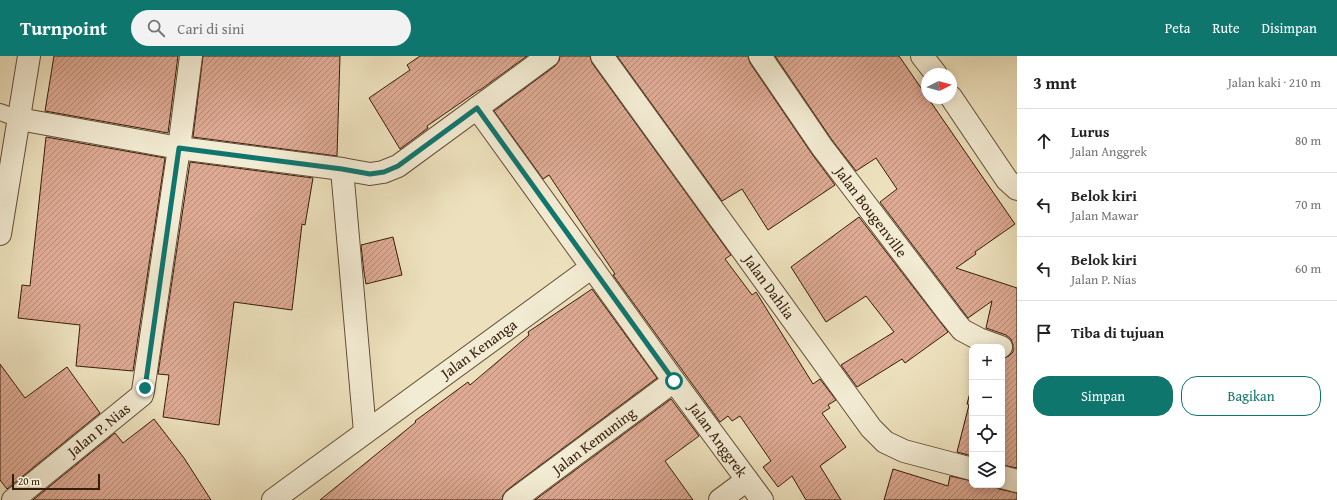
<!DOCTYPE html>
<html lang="id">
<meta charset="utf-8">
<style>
:root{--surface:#fff;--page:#f2f2f2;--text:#202124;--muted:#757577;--line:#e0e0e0;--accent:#0f766e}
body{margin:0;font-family:"Gentium Book Plus",serif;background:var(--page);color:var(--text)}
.controls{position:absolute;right:12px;bottom:12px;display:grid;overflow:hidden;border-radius:8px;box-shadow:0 2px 10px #0003}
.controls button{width:36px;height:36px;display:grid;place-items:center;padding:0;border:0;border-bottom:1px solid var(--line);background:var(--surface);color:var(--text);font:20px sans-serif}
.compass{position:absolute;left:921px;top:12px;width:36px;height:36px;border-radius:50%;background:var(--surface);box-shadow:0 2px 10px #0003;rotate:84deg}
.scale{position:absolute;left:12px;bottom:10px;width:88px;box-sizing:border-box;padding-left:4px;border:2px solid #361d09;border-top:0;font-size:11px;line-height:14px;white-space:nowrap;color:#361d09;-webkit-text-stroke:3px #f3ecd4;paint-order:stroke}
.stop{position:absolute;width:12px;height:12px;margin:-9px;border:3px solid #0f766e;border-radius:50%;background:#fff}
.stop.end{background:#0f766e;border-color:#fff;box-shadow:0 1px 4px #0008}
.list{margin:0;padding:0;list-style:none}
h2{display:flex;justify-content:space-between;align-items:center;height:52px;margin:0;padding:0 16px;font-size:17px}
h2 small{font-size:13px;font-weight:400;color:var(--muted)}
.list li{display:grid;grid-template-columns:26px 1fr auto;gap:12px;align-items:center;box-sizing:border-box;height:64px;padding:0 16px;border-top:1px solid var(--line)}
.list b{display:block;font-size:15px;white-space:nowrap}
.list p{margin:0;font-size:13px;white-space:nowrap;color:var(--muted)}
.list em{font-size:13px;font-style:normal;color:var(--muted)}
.actions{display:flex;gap:8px;padding:12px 16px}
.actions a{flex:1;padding:9px 0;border:1px solid var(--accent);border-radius:16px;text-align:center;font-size:14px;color:var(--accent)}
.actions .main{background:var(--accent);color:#fff}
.icon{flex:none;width:22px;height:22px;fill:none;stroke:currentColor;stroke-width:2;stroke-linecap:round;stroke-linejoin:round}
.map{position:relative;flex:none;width:1017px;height:444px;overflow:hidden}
header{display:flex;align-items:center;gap:24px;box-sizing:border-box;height:56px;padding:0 20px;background:var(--accent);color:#fff}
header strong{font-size:19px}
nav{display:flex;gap:22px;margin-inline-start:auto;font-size:14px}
.search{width:280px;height:36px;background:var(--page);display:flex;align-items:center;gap:10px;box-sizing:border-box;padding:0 14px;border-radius:22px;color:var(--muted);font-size:15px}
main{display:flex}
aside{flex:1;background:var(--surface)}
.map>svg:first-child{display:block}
.building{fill:url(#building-hatch);stroke:#361d09}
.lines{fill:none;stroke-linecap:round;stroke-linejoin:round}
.service-casing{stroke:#644e36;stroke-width:18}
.minor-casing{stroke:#644e36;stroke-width:24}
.tertiary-casing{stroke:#644e36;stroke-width:24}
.service{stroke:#f3ecd4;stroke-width:16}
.minor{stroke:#f3ecd4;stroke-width:22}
.tertiary{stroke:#f3ecd4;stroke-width:22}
.route{stroke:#0f766e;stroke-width:5}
.labels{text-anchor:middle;stroke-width:3;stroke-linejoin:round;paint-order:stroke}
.street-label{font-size:15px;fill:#361d09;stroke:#f3ecd4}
</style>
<header>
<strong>Turnpoint</strong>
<div class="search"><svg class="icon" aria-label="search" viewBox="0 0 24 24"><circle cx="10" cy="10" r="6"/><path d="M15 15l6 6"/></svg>Cari di sini</div>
<nav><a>Peta</a><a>Rute</a><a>Disimpan</a></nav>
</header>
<main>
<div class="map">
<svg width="1017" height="444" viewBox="0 0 1017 444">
<defs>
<pattern id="building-hatch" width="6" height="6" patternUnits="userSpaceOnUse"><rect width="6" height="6" fill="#deaa94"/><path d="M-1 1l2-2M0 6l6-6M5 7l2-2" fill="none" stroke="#b58a77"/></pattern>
</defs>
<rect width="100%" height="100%" fill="#ede1bd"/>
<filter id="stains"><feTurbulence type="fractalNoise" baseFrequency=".005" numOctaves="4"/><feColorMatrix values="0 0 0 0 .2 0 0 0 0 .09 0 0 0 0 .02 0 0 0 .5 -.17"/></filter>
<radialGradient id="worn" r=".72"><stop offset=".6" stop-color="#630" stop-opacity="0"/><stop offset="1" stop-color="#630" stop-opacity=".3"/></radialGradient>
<g class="building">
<path d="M54 0H178L168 77 45 55Z"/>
<path d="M203 0H340L337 100 193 81Z"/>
<path d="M420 0H527L480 34H479L427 70 428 72 400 93 369 42 410 14 407 9Z"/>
<path d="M560 0H590L592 7 731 199 725 203 752 239 756 236 813 328 820 323 836 344 828 349 830 352 822 357 846 391 820 410 841 444H806L792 420 778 431 763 411 771 405 740 360 732 365 728 360 720 366 613 219 615 218 549 119 543 123 494 55 555 10 559 5Z"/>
<path d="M617 0H748L750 7 812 98 835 129 768 174 742 133 722 145Z"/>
<path d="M775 0H899L1015 168 975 196 976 198 956 212 1017 232V412L1002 409V303L1009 300 1013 296V289L1011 283 1006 279 986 272 992 245 968 262 880 146 897 133 876 102 856 115 832 84Z"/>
<path d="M46 81 165 102 133 315 76 310 80 269 18 262 22 229 30 230Z"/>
<path d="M190 106 313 122 305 169 302 168 292 254 234 246 219 369 163 361 169 319 158 318Z"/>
<path d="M859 161 948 276 905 307 902 303 857 331 841 309 894 276 866 240 826 266 791 211Z"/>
<path d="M393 181 402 219 366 228 364 216 361 189Z"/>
<path d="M592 233 657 322 507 434 503 439 502 444H320L416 366 415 365 468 326 470 329 529 279 528 276Z"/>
<path d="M0 308 25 342 67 311 100 357 7 433 0 424Z"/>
<path d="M972 329V400L957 396 969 349 967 348Z"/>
<path d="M671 343 699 380 665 405 693 444H535Z"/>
<path d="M154 363 184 402 211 444H33L115 377 123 387Z"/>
<path d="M893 413 948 430 950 420 972 425V429H993L999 433 1017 437V444H884Z"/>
</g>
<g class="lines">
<defs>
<path id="service" d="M0 56 19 63"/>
<g id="minor">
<path d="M602 0 871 372 885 386 904 395 972 413"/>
<path d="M760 0 822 91 950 259 962 274 979 283 1001 291"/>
<path d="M477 52 674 325 762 444"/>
<path d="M19 63 179 92 342 113 370 118 383 116 398 110 548 0"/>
<path d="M342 113 365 376"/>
<path d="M0 178 29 0"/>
<path d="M1002 421 1017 425"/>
<path d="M13 444 142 339 143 335 179 92 191 0"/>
<path d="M273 444 592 211"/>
<path d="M514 444 674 325"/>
<path d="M720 444 747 424"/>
</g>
<g id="tertiary">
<path d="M922 0 936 18"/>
<path d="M951 41 1007 124 1017 133"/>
</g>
</defs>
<use href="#service" class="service-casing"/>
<use href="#minor" class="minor-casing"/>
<use href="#tertiary" class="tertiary-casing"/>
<use href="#service" class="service"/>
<use href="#minor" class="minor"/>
<use href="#tertiary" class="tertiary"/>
</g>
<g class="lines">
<path class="route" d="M145 332 179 92 342 113 370 118 384 116 398 110 477 52 674 325"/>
</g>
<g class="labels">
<g class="street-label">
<text transform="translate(871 156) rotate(53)" y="5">Jalan Bougenville</text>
<text transform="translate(769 231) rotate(54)" y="5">Jalan Dahlia</text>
<text transform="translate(479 293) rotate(-36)" y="5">Jalan Kenanga</text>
<text transform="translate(99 374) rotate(-39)" y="5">Jalan P. Nias</text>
<text transform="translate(718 384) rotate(54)" y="5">Jalan Anggrek</text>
<text transform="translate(594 385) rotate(-37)" y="5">Jalan Kemuning</text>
</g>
</g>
<rect width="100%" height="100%" filter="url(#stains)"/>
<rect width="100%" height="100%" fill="url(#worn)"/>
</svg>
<div class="controls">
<button>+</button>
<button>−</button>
<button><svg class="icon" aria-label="locate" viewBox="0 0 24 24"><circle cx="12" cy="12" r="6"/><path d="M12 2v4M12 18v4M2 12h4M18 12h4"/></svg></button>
<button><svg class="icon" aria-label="layers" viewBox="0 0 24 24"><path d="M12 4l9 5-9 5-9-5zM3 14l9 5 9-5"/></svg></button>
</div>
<svg class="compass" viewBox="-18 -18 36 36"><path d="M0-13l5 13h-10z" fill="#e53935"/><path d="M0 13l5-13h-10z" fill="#757577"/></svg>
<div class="scale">20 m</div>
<div class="stop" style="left:674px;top:325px"></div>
<div class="stop end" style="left:145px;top:332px"></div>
</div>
<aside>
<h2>3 mnt<small>Jalan kaki · 210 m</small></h2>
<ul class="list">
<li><svg class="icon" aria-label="ahead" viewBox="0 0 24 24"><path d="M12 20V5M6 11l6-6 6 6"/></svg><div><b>Lurus</b><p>Jalan Anggrek</p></div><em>80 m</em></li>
<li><svg class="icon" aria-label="left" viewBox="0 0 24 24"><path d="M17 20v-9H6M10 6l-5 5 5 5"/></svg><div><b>Belok kiri</b><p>Jalan Mawar</p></div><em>70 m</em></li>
<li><svg class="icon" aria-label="left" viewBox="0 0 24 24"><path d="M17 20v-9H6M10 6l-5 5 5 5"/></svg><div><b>Belok kiri</b><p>Jalan P. Nias</p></div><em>60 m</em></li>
<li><svg class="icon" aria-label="arrive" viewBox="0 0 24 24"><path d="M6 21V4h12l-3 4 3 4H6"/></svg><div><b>Tiba di tujuan</b></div></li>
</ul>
<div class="actions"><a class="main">Simpan</a><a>Bagikan</a></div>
</aside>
</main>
